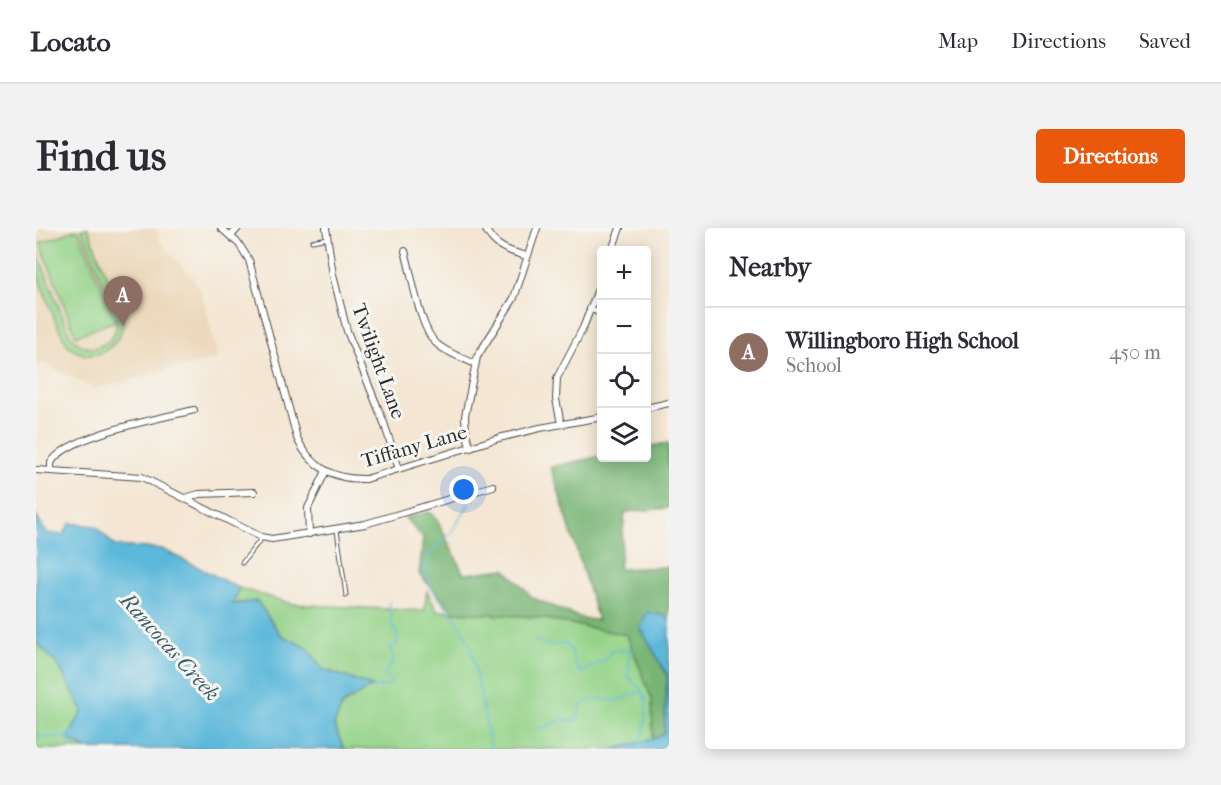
<!DOCTYPE html>
<meta charset="utf-8">
<style>
:root{--surface:#fff;--page:#f2f2f3;--text:#2b2b33;--muted:#7c7c81;--line:#e1e1e2;--accent:#ea580c}
body{margin:0;font-family:"IM FELL French Canon",serif;background:var(--page);color:var(--text)}
.controls{position:absolute;right:18px;top:18px;display:grid;overflow:hidden;border-radius:6px;box-shadow:0 3px 15px #0003}
.controls button{width:54px;height:54px;display:grid;place-items:center;padding:0;border:0;border-bottom:2px solid var(--line);background:var(--surface);color:var(--text);font:30px sans-serif}
.you{position:absolute;left:428px;top:262px;width:21px;height:21px;margin:-15px;border:4px solid #fff;border-radius:50%;background:#1a73e8;box-shadow:0 0 0 9px #1a73e833}
.badge{display:grid;place-items:center;width:39px;height:39px;border-radius:50%;background:var(--accent);color:#fff;font-size:20px;font-weight:700}
.pin{position:absolute;translate:-50% -50px;filter:drop-shadow(0 2px 3px #0008)}
.pin::after{content:'';position:absolute;top:32px;width:21px;height:18px;background:inherit;clip-path:polygon(0 0,100% 0,50% 100%)}
.list{margin:0;padding:0;list-style:none}
h2{display:flex;justify-content:space-between;align-items:center;height:78px;margin:0;padding:0 24px;font-size:26px}
h2 small{font-size:20px;font-weight:400;color:var(--muted)}
.list li{display:grid;grid-template-columns:39px 1fr auto;gap:18px;align-items:center;box-sizing:border-box;height:90px;padding:0 24px;border-top:2px solid var(--line)}
.list b{display:block;font-size:22px;white-space:nowrap}
.list p{margin:0;font-size:20px;white-space:nowrap;color:var(--muted)}
.list em{font-size:20px;font-style:normal;color:var(--muted)}
.icon{flex:none;width:33px;height:33px;fill:none;stroke:currentColor;stroke-width:2;stroke-linecap:round;stroke-linejoin:round}
.map{position:relative;flex:none;width:633px;height:521px;overflow:hidden;border-radius:6px}
header{display:flex;align-items:center;gap:36px;box-sizing:border-box;height:84px;padding:0 30px;background:var(--surface);border-bottom:2px solid var(--line)}
header strong{font-size:28px}
nav{display:flex;gap:33px;margin-inline-start:auto;font-size:21px}
.intro{display:flex;align-items:center;justify-content:space-between;box-sizing:border-box;height:144px;padding:0 36px}
h1{margin:0;font-size:42px}
.button{padding:15px 27px;border-radius:6px;background:var(--accent);color:#fff;font-size:21px;font-weight:700}
main{display:flex;gap:36px;padding:0 36px}
aside{flex:1;background:var(--surface);border-radius:6px;box-shadow:0 3px 15px #0003}
.map>svg:first-child{display:block}
.built{fill:#ecd8ba}
.green{fill:#95d389;stroke:#607f5a;stroke-width:1.5}
.forest{fill:#78b575;stroke:#527050;stroke-width:1.5}
.water{fill:#5cb8da;stroke:#447282;stroke-width:1.5}
.lines{fill:none;stroke-linecap:round;stroke-linejoin:round}
.stream{stroke:#5cb8da;stroke-width:1.5}
.service-casing{stroke:#494744;stroke-width:5}
.minor-casing{stroke:#494744;stroke-width:8}
.service{stroke:#fff;stroke-width:3}
.minor{stroke:#fff;stroke-width:6}
.labels{text-anchor:middle;stroke-width:6;stroke-linejoin:round;paint-order:stroke}
.street-label{font-size:20px;fill:#2b2b2b;stroke:#f6f6f2}
.water-label{font-size:21px;font-style:italic;fill:#3c5c68;stroke:#f6f6f2}
</style>
<header>
<strong>Locato</strong>
<nav><a>Map</a><a>Directions</a><a>Saved</a></nav>
</header>
<div class="intro"><h1>Find us</h1><a class="button">Directions</a></div>
<main>
<div class="map">
<svg width="633" height="521" viewBox="0 0 633 521">
<rect width="100%" height="100%" fill="#f6f6f2"/>
<filter id="ink" filterUnits="userSpaceOnUse"><feTurbulence type="fractalNoise" baseFrequency=".0167" numOctaves="2"/><feDisplacementMap in="SourceGraphic" scale="12" xChannelSelector="R" yChannelSelector="G"/><feConvolveMatrix kernelMatrix="1 2 1 2 8 2 1 2 1" color-interpolation-filters="sRGB"/></filter>
<filter id="wash" filterUnits="userSpaceOnUse"><feTurbulence type="fractalNoise" baseFrequency=".008" numOctaves="4" result="noise"/><feDisplacementMap in="SourceGraphic" scale="24" xChannelSelector="R" yChannelSelector="G"/><feGaussianBlur stdDeviation="1.35" result="paint"/><feColorMatrix in="noise" values="0 0 0 0 0 0 0 0 0 0 0 0 0 0 0 0 0 1.4 0 .05"/><feComposite in="paint" operator="in"/></filter>
<g filter="url(#wash)">
<rect width="100%" height="100%" fill="#f4e6d3"/>
<path class="built" d="M0 0H120L124 12 139 32 157 50 166 66 182 130 58 161 7 135 0 137Z"/>
<g class="green">
<path d="M45 0H52L87 92C87 120 54 140 32 117 25 109 2 51 0 40 0 34 0 27 0 21L32 102C45 132 84 121 80 89Z"/>
<path d="M42 1 79 93 40 108 4 15Z"/>
<path d="M203 360 256 376 388 383 391 363 401 383 499 389 591 407 616 471 617 511 578 521H308L298 497 306 477 336 458 286 441 273 421 245 407 221 373 197 376Z"/>
<path d="M0 414 22 437 47 482 32 511 50 521H0Z"/>
</g>
<path class="forest" d="M632 215 633 280 589 284 583 341 633 339V391L630 388 604 399 631 447 628 506 617 511 616 471 591 407 499 389 418 384 383 346 387 310 369 290 393 284 400 290 428 346 469 341 497 370 547 391 562 392 515 239 565 228 610 230 611 219Z"/>
<g class="water">
<path d="M0 288 10 305 27 307 34 295 59 298 79 318 126 321 203 360 197 376 221 373 245 407 273 421 286 441 336 458 306 477 298 497 308 521H50L32 511 47 482 22 437 0 414Z"/>
<path d="M611 384 630 388 633 391V521H578L617 511 628 506 631 447 604 399Z"/>
</g>
<g class="lines">
<g class="stream">
<path d="M433 276 416 304 392 328 389 344 396 361 425 398 435 419 455 521"/>
<path d="M497 413 515 417 530 415C538 424 538 438 545 445L568 432 576 423 594 421 592 448C596 454 602 457 605 462 616 477 608 497 605 514"/>
<path d="M334 460 351 458 355 454 349 444 358 434 357 428 353 420 360 418 362 409 356 396 353 374"/>
<path d="M499 500 510 499 527 491 540 493 545 479 552 473 562 471 579 473 604 464"/>
<path d="M0 508C11 508 24 511 33 508"/>
<path d="M32 509 35 521"/>
</g>
</g>
</g>
<g filter="url(#ink)">
<g class="lines">
<defs>
<g id="service">
<path d="M276 13 291 10"/>
<path d="M301 302 310 367"/>
<path d="M206 335 225 311"/>
</g>
<g id="minor">
<path d="M185 0 203 16 213 32 261 210C274 239 299 252 330 251L463 210 504 200 566 189"/>
<path d="M290 0 297 47 311 103 348 195 363 241"/>
<path d="M449 0C458 19 472 23 491 28"/>
<path d="M195 8 202 0"/>
<path d="M576 22 584 0"/>
<path d="M369 23C376 46 383 101 401 116 411 125 427 130 439 136"/>
<path d="M554 81 566 85"/>
<path d="M610 180 633 175"/>
<path d="M525 196 520 171 521 150 547 100 566 51"/>
<path d="M435 220 430 206 429 188 441 129 478 70 501 0"/>
<path d="M0 242 106 249 225 309 236 311 329 296 457 258"/>
<path d="M15 243V235C30 207 126 190 158 182"/>
<path d="M149 270 163 266 218 264"/>
<path d="M273 306 272 280 290 243"/>
</g>
</defs>
<use href="#service" class="service-casing"/>
<use href="#minor" class="minor-casing"/>
<use href="#service" class="service"/>
<use href="#minor" class="minor"/>
</g>
</g>
<g class="labels">
<g class="street-label">
<text transform="translate(343 133) rotate(70)" y="7">Twilight Lane</text>
<text transform="translate(378 218) rotate(-16)" y="7">Tiffany Lane</text>
</g>
<g class="water-label">
<text transform="translate(134 419) rotate(48)" y="7">Rancocas Creek</text>
</g>
</g>
</svg>
<div class="controls">
<button>+</button>
<button>−</button>
<button><svg class="icon" aria-label="locate" viewBox="0 0 24 24"><circle cx="12" cy="12" r="6"/><path d="M12 2v4M12 18v4M2 12h4M18 12h4"/></svg></button>
<button><svg class="icon" aria-label="layers" viewBox="0 0 24 24"><path d="M12 4l9 5-9 5-9-5zM3 14l9 5 9-5"/></svg></button>
</div>
<div class="you"></div>
<div class="pin badge" style="left:87px;top:98px;background:#8d6e63">A</div>
</div>
<aside>
<h2>Nearby<small></small></h2>
<ul class="list">
<li><span class="badge" style="background:#8d6e63">A</span><div><b>Willingboro High School</b><p>School</p></div><em>450 m</em></li>
</ul>
</aside>
</main>
